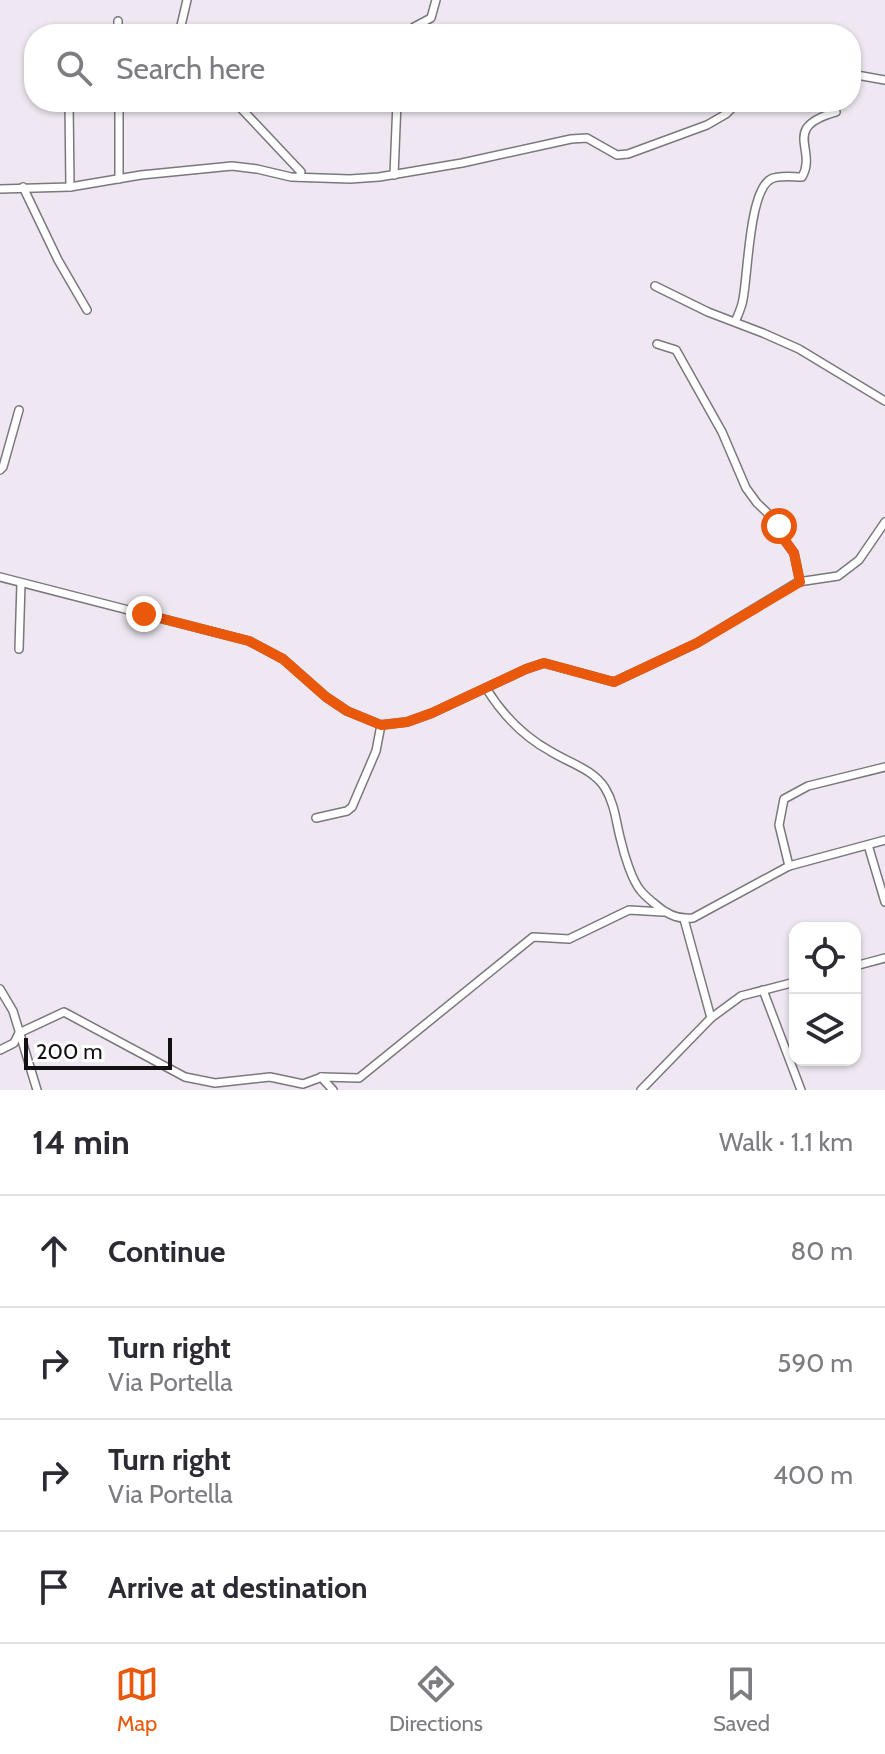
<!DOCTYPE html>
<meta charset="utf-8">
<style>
:root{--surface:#fff;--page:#f2f2f3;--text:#2b2b33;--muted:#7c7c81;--line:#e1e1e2;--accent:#ea580c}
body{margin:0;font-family:Cabin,sans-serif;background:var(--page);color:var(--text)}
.controls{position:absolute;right:24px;bottom:24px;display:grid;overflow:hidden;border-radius:16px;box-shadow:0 2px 6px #0004}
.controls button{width:72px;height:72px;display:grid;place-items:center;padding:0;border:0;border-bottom:2px solid var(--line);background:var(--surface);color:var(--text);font:40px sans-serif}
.scale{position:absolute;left:24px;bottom:20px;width:148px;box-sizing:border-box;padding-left:8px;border:4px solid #131014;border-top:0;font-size:22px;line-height:28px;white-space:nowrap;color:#131014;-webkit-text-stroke:6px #fff;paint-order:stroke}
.stop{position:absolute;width:24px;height:24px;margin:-18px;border:6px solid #ea580c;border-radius:50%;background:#fff}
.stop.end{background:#ea580c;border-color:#fff;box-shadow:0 2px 8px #0008}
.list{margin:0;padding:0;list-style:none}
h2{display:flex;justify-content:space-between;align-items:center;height:104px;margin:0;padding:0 32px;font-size:34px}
h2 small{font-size:26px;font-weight:400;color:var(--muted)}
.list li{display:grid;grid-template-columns:52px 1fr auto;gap:24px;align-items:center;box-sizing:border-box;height:112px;padding:0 32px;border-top:2px solid var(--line)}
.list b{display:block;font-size:30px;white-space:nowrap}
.list p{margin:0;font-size:26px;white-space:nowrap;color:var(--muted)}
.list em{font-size:26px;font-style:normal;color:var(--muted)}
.icon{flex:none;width:44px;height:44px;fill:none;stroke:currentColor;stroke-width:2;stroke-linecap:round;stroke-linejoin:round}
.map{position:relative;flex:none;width:885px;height:1090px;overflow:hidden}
.search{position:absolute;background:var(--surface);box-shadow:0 2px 6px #0004;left:24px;right:24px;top:24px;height:88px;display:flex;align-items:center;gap:20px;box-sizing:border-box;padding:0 28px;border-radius:32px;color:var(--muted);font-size:30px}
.sheet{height:552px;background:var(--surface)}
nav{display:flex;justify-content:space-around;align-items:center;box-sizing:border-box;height:112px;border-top:2px solid var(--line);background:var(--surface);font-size:22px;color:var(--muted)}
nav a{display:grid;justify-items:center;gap:4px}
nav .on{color:var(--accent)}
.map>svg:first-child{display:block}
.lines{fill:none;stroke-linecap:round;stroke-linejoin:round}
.minor-casing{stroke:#7c767f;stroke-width:10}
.minor{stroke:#fff;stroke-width:7}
.route{stroke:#ea580c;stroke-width:10}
</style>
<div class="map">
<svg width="885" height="1090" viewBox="0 0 885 1090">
<rect width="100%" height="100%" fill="#efe8f2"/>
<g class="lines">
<defs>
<g id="minor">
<path d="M118 21V34"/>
<path d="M179 34 187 0"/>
<path d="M411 34 414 27 431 18 436 0"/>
<path d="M851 74 885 80"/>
<path d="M69 102 70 187"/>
<path d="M119 102V179"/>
<path d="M235 102 301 172 299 177"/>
<path d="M394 175 397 102"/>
<path d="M23 187 58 260 87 310"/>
<path d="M0 189 70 187 141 175 232 166 257 169 291 177 350 179 379 177 462 163 571 139 587 138 617 155 628 154 707 125 726 114 738 102"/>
<path d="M655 286 708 312 763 333 799 349 885 401"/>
<path d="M735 322C738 315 742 307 743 299 748 275 749 190 771 179 779 175 792 177 802 177 818 149 780 128 836 112L830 102"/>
<path d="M657 344 676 350 722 432 746 488 757 503 778 523 783 538 794 553 800 582"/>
<path d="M0 470 3 467 19 410"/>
<path d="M0 577 249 641 283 659 326 697 347 711 381 725 407 722 432 713 526 669 544 663 614 682 697 643 798 582 838 576 859 560 885 522"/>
<path d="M19 649 21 583"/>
<path d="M486 688C502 714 523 736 550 751 569 763 593 769 605 788 615 804 616 823 621 841 624 854 632 881 641 891 645 896 650 900 655 904 666 914 678 920 693 918L789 866 885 840"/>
<path d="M316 818 347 811 352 807 376 751 381 725"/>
<path d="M868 845 885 902"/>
<path d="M789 866 779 825 784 799 808 786 885 767"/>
<path d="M684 919 711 1018"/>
<path d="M855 966 885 958"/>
<path d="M0 989 13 1011 37 1090"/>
<path d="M763 990 801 1090"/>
<path d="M0 1050 14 1043 19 1033 64 1012 185 1077 215 1083 270 1077 303 1084 322 1077 359 1078 533 937 569 939 629 910 663 912"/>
<path d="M321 1077 333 1090"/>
<path d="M641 1090 711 1018 741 996 795 982"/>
</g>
</defs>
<use href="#minor" class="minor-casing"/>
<use href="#minor" class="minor"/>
</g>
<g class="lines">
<path class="route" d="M144 614 249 641 283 659 326 697 347 711 381 725 407 722 432 713 526 669 544 663 614 682 697 643 800 582 794 553 783 538 779 526"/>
</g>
</svg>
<div class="controls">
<button><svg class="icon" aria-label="locate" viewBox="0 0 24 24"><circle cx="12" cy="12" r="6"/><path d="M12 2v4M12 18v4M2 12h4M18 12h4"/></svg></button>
<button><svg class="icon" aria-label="layers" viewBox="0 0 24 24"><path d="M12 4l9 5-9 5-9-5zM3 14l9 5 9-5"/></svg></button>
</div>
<div class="scale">200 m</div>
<div class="stop" style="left:779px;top:526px"></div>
<div class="stop end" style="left:144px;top:614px"></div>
<div class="search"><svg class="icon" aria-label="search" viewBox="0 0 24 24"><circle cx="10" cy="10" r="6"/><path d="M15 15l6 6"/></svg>Search here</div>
</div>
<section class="sheet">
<h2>14 min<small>Walk · 1.1 km</small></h2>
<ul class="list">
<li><svg class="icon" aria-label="ahead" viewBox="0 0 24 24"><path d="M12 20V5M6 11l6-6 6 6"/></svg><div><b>Continue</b></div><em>80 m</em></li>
<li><svg class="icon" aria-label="right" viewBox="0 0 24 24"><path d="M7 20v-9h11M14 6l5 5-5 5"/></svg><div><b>Turn right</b><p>Via Portella</p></div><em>590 m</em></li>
<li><svg class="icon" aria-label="right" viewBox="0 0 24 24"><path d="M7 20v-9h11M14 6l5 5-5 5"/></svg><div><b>Turn right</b><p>Via Portella</p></div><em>400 m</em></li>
<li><svg class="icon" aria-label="arrive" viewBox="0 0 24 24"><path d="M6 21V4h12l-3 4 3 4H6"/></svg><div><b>Arrive at destination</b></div></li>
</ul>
</section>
<nav>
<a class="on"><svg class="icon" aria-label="map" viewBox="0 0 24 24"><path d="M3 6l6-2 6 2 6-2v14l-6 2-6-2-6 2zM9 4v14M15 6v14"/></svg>Map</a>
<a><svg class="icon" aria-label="directions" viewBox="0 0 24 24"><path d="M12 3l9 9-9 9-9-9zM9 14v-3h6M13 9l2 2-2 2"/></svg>Directions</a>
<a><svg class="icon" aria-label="saved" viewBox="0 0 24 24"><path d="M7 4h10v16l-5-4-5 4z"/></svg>Saved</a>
</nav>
